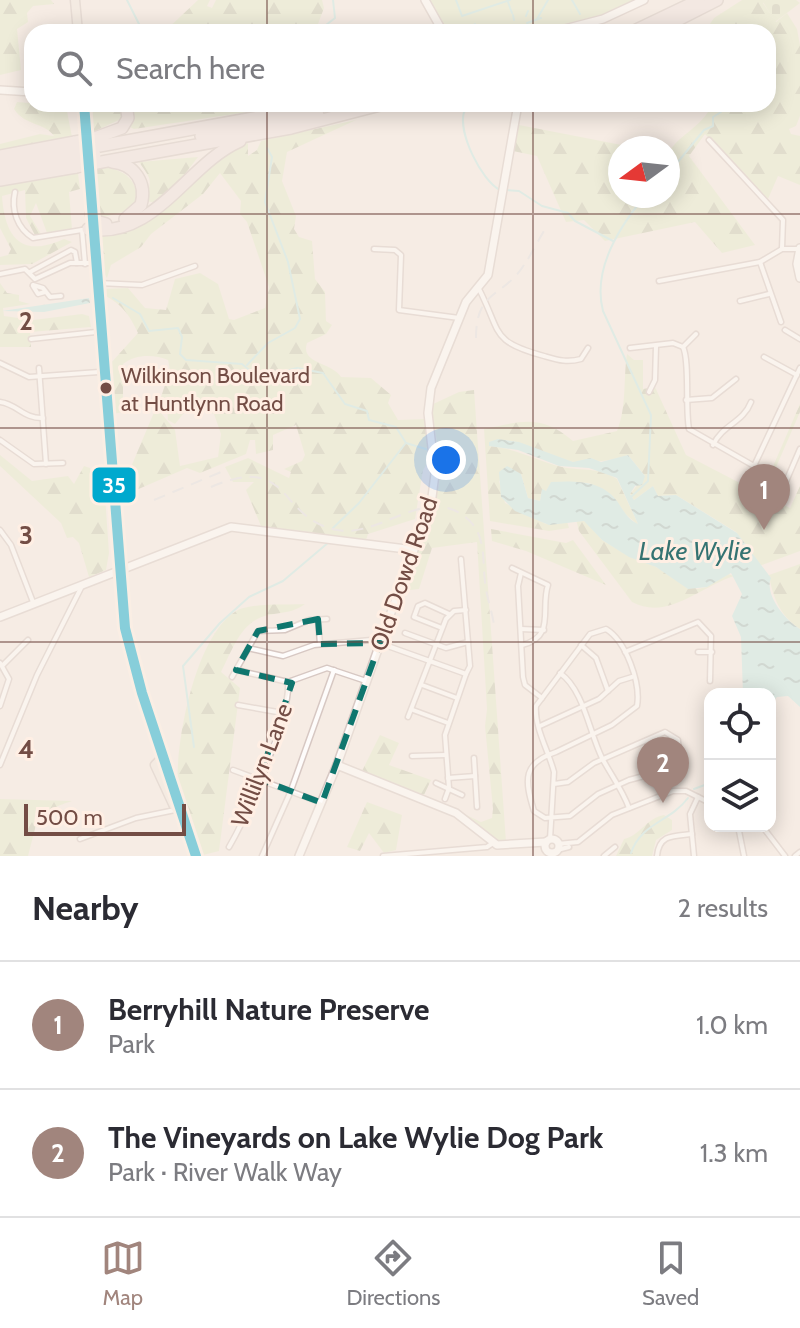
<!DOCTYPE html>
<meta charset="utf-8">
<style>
:root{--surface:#fff;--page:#f2f2f3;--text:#2b2b33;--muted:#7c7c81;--line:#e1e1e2;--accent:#a1857d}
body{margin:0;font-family:Cabin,sans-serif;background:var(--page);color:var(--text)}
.controls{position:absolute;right:24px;bottom:24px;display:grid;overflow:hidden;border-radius:16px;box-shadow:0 4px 20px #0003}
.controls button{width:72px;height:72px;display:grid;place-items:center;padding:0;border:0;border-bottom:2px solid var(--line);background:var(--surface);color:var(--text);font:40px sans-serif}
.compass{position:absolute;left:608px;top:136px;width:72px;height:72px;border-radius:50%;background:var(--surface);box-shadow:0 4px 20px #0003;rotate:255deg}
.scale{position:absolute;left:24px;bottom:20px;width:162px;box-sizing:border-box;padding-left:8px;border:4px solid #734d45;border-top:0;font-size:22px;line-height:28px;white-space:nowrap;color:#734d45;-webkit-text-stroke:6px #ffefe4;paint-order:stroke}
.you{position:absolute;left:446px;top:460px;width:28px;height:28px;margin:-20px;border:6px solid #fff;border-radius:50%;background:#1a73e8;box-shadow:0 0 0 12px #1a73e833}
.badge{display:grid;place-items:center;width:52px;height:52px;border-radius:50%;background:var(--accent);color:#fff;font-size:26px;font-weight:700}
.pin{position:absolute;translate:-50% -66px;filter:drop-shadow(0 2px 4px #0008)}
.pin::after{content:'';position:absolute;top:42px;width:28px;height:24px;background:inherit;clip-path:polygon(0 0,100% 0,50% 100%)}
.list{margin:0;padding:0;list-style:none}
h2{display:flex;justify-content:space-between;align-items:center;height:104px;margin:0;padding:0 32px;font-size:34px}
h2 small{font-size:26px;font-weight:400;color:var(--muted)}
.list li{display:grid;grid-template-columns:52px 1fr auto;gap:24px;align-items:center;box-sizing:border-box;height:128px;padding:0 32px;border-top:2px solid var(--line)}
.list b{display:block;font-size:30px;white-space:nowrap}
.list p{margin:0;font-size:26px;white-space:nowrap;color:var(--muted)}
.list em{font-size:26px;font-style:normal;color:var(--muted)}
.icon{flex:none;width:44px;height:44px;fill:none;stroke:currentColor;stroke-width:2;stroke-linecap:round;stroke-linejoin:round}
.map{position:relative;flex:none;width:800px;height:856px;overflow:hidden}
.search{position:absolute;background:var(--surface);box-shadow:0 4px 20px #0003;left:24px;right:24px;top:24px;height:88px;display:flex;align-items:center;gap:20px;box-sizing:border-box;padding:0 28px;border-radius:24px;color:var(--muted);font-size:30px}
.sheet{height:360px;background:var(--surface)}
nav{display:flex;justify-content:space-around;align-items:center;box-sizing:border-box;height:112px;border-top:2px solid var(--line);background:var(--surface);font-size:22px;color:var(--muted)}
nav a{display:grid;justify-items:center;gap:4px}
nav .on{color:var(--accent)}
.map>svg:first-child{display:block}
.green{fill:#e5ebcd}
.forest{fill:url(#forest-firs)}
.cemetery{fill:url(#cemetery-stones)}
.water{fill:url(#water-ripples)}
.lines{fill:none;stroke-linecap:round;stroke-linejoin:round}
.stream{stroke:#c6e8e5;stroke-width:2}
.street-casing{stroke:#d7c8c3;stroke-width:7}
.secondary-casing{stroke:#d8c9c4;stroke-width:10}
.primary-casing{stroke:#d5c7c2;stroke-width:11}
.highway-casing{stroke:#d5c7c2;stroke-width:14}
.street{stroke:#fefcfb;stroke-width:4}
.secondary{stroke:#fefcfb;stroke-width:7}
.primary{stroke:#f2e9e1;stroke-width:8}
.highway{stroke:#f0e3e1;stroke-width:11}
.rail{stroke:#e2dfe2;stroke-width:2;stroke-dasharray:12 8;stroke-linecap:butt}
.highway-bridge-casing{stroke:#d5c7c2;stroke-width:14;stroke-linecap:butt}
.highway-bridge{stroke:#f0e3e1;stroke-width:11}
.bus-1-casing{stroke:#ffefe4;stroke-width:16}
.bus-1{stroke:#00a9ce;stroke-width:10}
.marked{fill:none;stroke:#0f766e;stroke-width:6;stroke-dasharray:16 10;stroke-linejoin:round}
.grid{fill:none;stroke:#734d45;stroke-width:2;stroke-opacity:0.55}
.bus-dot{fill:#734d45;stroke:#ffefe4;stroke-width:3}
.labels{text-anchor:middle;stroke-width:6;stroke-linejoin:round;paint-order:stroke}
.bus-label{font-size:22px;fill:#734d45;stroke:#ffefe4;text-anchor:start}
.street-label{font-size:24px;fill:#734d45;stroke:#ffefe4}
.water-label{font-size:26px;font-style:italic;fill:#357372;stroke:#ffefe4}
.grid-label{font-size:26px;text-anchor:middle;font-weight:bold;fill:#734d45;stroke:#ffefe4;stroke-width:6;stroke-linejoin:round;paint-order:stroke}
.line-badge{stroke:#ffefe4;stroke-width:3}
.badge-label{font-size:22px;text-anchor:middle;font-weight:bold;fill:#fff}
</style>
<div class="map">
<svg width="800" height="856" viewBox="0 0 800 856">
<defs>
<pattern id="forest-firs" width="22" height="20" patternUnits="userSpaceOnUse" patternTransform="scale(2)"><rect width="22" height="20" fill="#e5ebcd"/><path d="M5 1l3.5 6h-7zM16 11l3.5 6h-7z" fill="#c8cbb1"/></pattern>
<pattern id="cemetery-stones" width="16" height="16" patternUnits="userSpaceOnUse" patternTransform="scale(2)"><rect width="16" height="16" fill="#e5ebcd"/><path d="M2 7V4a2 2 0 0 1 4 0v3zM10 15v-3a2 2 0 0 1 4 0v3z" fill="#c8cbb1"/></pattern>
<pattern id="water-ripples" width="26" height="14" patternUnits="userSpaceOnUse" patternTransform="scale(2)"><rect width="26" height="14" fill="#c6e8e5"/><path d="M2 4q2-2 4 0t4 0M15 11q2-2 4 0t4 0" fill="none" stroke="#a5bebb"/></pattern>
</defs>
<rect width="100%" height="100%" fill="#f6ece4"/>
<path class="green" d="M427 0H642C620 8 549 42 532 29L530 32H445Z"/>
<g class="forest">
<path d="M0 0H51L54 4 33 6 27 13 28 22 17 29 21 70 0 75Z"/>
<path d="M198 0H210L207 6 212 8 216 0H322L324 8 315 32H164Z"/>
<path d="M742 0H766L763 3 776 22 787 13 797 29 800 45V116L796 126 789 129 791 134 800 136V185L778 176 768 199 705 134 689 156 755 245 722 253 695 222 605 241 584 220 566 222 537 156 513 151 519 125 637 148H620V196H668C668 184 666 168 668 156 672 138 704 127 712 104H768V32H698L705 31 714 18Z"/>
<path d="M17 102 66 106 72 137 0 152V144L40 134 54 136C44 122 25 126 14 109Z"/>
<path d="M89 104H122L123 118 91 133Z"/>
<path d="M129 104H271L268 109 134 129 130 127Z"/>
<path d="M356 120 287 152 282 181 296 216 294 229 299 237 312 241 315 279 325 292 326 321 332 325 326 334 307 343C300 364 332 362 341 377L371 378 391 395 388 403 398 420 425 419 431 457 423 470 415 519 368 534 366 540 261 526 246 490 254 482H233L225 467 248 458 289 478 291 472 284 469 302 461 305 455 296 425 273 435V450L256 454 255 440H250L246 454 200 473 187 468 134 491 119 504 117 480 131 467 155 410 161 413 175 430 180 466 218 457 221 434 214 414C206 410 196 411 188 408L175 424 168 420 167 407 158 406 170 370 168 360C154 354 135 354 123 364L127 381 123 386V412L113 414 110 364 138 333C129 314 122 304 102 294L103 289 128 288 145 308 166 310 175 279 200 273 218 284 229 319 234 320 265 308 269 287 247 222 240 214 241 201 220 173 203 194 151 234 141 247 111 265 107 278 99 266V233L127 228 228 153 248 143V156L257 150 261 141Z"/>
<path d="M198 157 178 183 155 203 147 201C150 178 154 183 139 162Z"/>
<path d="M103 166C125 171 138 179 137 203L123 212 100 218 95 215 93 177 97 167Z"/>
<path d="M78 173 80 189 69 192 72 229 47 233 36 203 30 216 41 234 36 237 26 218 25 190 2 196C5 239 22 258 64 239L72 242 32 264 0 265V257L8 255 11 249 0 228V186Z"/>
<path d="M0 283 7 293 19 295V301L30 304 3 308 4 316 33 320 82 314 89 316 91 327 30 332 31 347H0Z"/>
<path d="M627 354 634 360H643V389L655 387 686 455 761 494 800 404V412L764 495 790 508 800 486V551L759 566 736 532 676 495 658 496 653 486 634 500 630 494 645 476 628 455C612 461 591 463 574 462 544 460 520 433 489 442V446C516 448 537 461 562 467 583 471 599 467 617 479L639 526 590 483 552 482 546 491 542 490 540 501 528 498 521 474 499 481 505 503 546 524 567 521 569 528 549 531 490 521 484 429C523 421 541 414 573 441L617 431C627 407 623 380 627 354Z"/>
<path d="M474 390 506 842 492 839 460 812 481 822 492 818 493 809 485 726 487 709 477 542 432 548 419 589 402 591 439 485 440 462 431 405 459 392Z"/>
<path d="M0 455 32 481 68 476 74 484 84 466 90 468 91 481H104L109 553 106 570 89 577 79 543 73 537 67 538 61 523 0 466Z"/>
<path d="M576 519 587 522 602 540 629 556 641 559 697 589 707 587 725 573 734 576C700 587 667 621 632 602L579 531Z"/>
<path d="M491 529 566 543 573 540 606 585 526 551 492 541Z"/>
<path d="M800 564V629C779 616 772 594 769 575Z"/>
<path d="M305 604C293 613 283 612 269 615 241 620 233 649 221 672L240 688 219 851 199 856C192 836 180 812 178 791 174 746 195 633 238 610 250 603 290 605 305 604Z"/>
<path d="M380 735 399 743 389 765 431 780 423 797 362 771Z"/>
<path d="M0 799 72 801C58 806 47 808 42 823L36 825 28 856H0Z"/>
<path d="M367 802 402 815 396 850 384 853 369 833 360 851 347 847Z"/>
<path d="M664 815 672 820V830L656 840 652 856H616L624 839C639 836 647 818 664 815Z"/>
</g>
<path class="cemetery" d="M766 0H796L800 3 775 22 763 2Z"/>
<g class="water">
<path d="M89 298 90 303 44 312 2 311Z"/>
<path d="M498 439 519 442 573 462 591 458 601 462 628 455 645 476 642 485 635 486 630 494 634 500 653 486 658 496 676 495 737 533 771 578C764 594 785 620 800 629V707L788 696 777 697 770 705V694H743L741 637 732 616 742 594 731 573 707 587 688 589 656 567 629 557 602 540 584 521 549 525 515 511 501 497 499 472 507 466 521 474 528 498 540 501 542 489 546 491 551 482C576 481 601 480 617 501 624 511 627 519 638 524L617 478 589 468 559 466 518 450 489 446V442Z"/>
</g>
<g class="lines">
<g class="stream">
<path d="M127 0 143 32"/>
<path d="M456 0 462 16 510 0"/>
<path d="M572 0 580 14"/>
<path d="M508 2 512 13"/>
<path d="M513 15 514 20"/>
<path d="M526 16 528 11"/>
<path d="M537 19 548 0"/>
<path d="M527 23 541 18"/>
<path d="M326 25 335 18 333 0"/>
<path d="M466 30 475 24"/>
<path d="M698 30V32"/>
<path d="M319 32 321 29"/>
<path d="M478 104 464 112C458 133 481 180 500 190"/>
<path d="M668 174 704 130 713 126V117L721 112V104"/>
<path d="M506 190 519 191 542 206 568 213 575 221 613 241"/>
<path d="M113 298 140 314 149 331 178 328 182 337 180 354 186 360 242 364 259 378 297 368 323 373 345 404 367 411 369 420 396 427 406 443 429 450"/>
<path d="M247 365 268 343 295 328 300 319 288 262 265 202 272 157 267 148"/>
<path d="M630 498 648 481 651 415 603 311C592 269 619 227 645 196"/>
<path d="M333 528 359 503 405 444"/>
<path d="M194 747 183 666 220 623 249 597 283 581 329 542"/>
<path d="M694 789 710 783"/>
<path d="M631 853C641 823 670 822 688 798"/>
</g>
<defs>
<g id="street">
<path d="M709 140 783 220 782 248"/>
<path d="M15 192C11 210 17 228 33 238L88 229"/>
<path d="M82 230 85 264"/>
<path d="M374 249 395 250 401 255 399 310 459 318"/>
<path d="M760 262 781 322"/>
<path d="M30 272 71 250 75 252 77 263"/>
<path d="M0 274 25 269 35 279 70 263H91"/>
<path d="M659 281 760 262 782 249H799"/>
<path d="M98 283 142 285 195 266"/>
<path d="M33 285 43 288 50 297 61 296"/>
<path d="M33 286 38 294 45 292"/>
<path d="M479 289C502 334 490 341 544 356 558 360 567 363 581 359L588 348"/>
<path d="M740 301 769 294"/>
<path d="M785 330 800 339"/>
<path d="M31 339 96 332"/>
<path d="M683 347 696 334"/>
<path d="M630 348 673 343 683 347C690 361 685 408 689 429L754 466 800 368"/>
<path d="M764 357 797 375"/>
<path d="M0 363 29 377 99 372"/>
<path d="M39 368 46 464"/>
<path d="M649 392 655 380 656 346"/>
<path d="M686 400 712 398 736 379"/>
<path d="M0 402C17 404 24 419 43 418"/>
<path d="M0 440 34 464 63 463"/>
<path d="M713 445C723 424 743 423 751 402"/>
<path d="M778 500 800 449"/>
<path d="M0 530 11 545 33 602"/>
<path d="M512 568 548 585C540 609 556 637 522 645"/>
<path d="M521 573 518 586 523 677 525 685 542 698"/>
<path d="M318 619 320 644"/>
<path d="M442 628 414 617 418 606 425 603 449 614"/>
<path d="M521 629 544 630"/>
<path d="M405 633 446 648 468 642"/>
<path d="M581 645 596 658 608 691"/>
<path d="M248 648 283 656 314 645 371 640 466 674 470 666 461 559"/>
<path d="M625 652 698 622 711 636 710 681"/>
<path d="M698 652H712"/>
<path d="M0 663 9 679 0 706"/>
<path d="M3 665 28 640"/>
<path d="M236 670 288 682 327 668 366 681"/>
<path d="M560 673C584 690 589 732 602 758 611 775 622 789 629 808"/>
<path d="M232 677 258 631 285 630 309 620 327 619"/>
<path d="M422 685 457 698"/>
<path d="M238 705 283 713"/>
<path d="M413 710 448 723"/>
<path d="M408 717 446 619 454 611 466 610"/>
<path d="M540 726 599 699 619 681 632 677"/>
<path d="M412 756 446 755"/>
<path d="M474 758 477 807"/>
<path d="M0 765 37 675 82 586"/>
<path d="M233 770 322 803"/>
<path d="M448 778 475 776"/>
<path d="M436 783 462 795"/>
<path d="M445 799 449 788 445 735 466 674"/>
<path d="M738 826 744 856"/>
<path d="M762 826 785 856"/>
<path d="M80 839 136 818 175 810"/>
<path d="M550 839 554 772C549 752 534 727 536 706L590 634 606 629C626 641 641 683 637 706L612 725 556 752C523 763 524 779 534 811L545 818 570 816 598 794 629 780 670 769 679 758 678 740 665 732 594 763 568 782 554 784"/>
<path d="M558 844 578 842 612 815 673 791H686L710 803"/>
<path d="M229 847C247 816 291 715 288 682"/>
<path d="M557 850 569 847"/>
<path d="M262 856 290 793 334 670"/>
<path d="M383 856 487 847 493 843"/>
<path d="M604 856 615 847"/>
<path d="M657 856C659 834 674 836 692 834"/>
<path d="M694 856 690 814 698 797"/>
<path d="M795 856 800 852"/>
</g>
<g id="secondary">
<path d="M425 0 443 32"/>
<path d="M553 32 603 19 644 0"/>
<path d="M0 90 32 92"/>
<path d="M800 248 797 264 800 278"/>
<path d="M0 617 231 527 414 550"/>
<path d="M337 765 456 813 497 845 546 842"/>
<circle cx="552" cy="846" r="7"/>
<path d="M299 856 337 765 432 497 435 474 428 413 431 388 466 302 488 275 518 104"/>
</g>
<g id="primary">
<path d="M75 0 78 32"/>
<path d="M84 104 86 144"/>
<path d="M87 161 125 628 142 693 196 856"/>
<path d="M160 760 155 765 174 806"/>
</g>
<g id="highway">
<path d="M632 32 699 0"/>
<path d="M654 32 717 0"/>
<path d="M201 136 318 115"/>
<path d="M92 139 122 128 128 118 126 104"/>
<path d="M94 147 330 104"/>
<path d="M0 156 75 142"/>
<path d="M112 162C135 164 147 183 141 205L125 219"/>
<path d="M96 163 291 128 384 104"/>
<path d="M0 164 75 151"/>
<path d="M0 172 76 159"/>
<path d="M0 180 76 167"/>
<path d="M91 214 96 221 106 224"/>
<path d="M88 229C155 240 187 164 240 141"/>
</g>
</defs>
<use href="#street" class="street-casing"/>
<use href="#secondary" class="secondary-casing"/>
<use href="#primary" class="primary-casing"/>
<use href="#highway" class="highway-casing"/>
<use href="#street" class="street"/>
<use href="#secondary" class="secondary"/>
<use href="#primary" class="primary"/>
<use href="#highway" class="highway"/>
<g class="rail">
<path d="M528 259 545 229"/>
<path d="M476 338C476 289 503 298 524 265"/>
<path d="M211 487C293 452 276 518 337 530 380 538 424 486 464 516 489 534 481 563 486 589 488 601 492 612 494 625"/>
<path d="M154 500 221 472"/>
</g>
<defs>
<g id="highway-bridge">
<path d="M75 142 92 139"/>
<path d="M75 151 94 147"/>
<path d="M76 159 95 155"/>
<path d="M76 167 96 163"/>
</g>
</defs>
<use href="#highway-bridge" class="highway-bridge-casing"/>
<use href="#highway-bridge" class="highway-bridge"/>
<defs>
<path id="bus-1" d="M84 104 125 628 142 693 196 856"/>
</defs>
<use href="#bus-1" class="bus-1-casing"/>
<use href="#bus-1" class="bus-1"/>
</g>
<path d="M0 0H800V856H0ZM318 619 320 644 380 643 322 803 259 779 292 683 236 670 258 631Z" fill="#f6ece4" fill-opacity=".55" fill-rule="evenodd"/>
<path class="marked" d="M318 619 320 644 380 643 322 803 259 779 292 683 236 670 258 631Z"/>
<path class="grid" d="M267 0V32M533 0V32M267 104V856M533 104V856M0 214H800M0 428H800M0 642H800"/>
<circle class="bus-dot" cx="106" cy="388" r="7"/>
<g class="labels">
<g class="bus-label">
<text x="121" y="383">Wilkinson Boulevard<tspan x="121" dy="28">at Huntlynn Road</tspan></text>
</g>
<g class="street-label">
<text transform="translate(404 574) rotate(-71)" y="8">Old Dowd Road</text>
<text transform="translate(262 765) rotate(-69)" y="8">Willilyn Lane</text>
</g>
<g class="water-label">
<text x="695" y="560">Lake Wylie</text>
</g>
</g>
<g class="grid-label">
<text x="26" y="330">2</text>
<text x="26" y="544">3</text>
<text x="26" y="758">4</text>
</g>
<rect class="line-badge" x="91" y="466" width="46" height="38" rx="8" fill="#00a9ce"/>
<g class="badge-label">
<text x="114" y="493">35</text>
</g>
</svg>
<div class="controls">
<button><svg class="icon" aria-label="locate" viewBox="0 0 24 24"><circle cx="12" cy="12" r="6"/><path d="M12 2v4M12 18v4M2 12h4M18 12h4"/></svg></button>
<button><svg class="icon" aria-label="layers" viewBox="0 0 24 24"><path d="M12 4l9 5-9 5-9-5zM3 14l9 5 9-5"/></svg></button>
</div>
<svg class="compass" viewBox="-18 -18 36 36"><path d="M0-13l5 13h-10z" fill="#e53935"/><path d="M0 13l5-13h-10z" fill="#7c7c81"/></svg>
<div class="scale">500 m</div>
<div class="you"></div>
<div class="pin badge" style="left:764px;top:530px">1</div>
<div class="pin badge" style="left:663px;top:803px">2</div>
<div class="search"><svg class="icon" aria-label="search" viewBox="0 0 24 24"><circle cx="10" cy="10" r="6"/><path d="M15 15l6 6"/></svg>Search here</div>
</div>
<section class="sheet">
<h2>Nearby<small>2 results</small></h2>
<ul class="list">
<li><span class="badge">1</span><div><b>Berryhill Nature Preserve</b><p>Park</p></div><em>1.0 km</em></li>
<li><span class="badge">2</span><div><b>The Vineyards on Lake Wylie Dog Park</b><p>Park · River Walk Way</p></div><em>1.3 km</em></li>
</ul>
</section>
<nav>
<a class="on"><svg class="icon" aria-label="map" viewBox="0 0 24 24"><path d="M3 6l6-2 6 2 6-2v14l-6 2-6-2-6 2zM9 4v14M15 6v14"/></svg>Map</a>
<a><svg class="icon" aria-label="directions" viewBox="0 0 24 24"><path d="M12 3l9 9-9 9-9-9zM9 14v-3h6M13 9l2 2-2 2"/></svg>Directions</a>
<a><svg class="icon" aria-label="saved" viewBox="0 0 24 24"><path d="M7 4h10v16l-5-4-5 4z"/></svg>Saved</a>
</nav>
